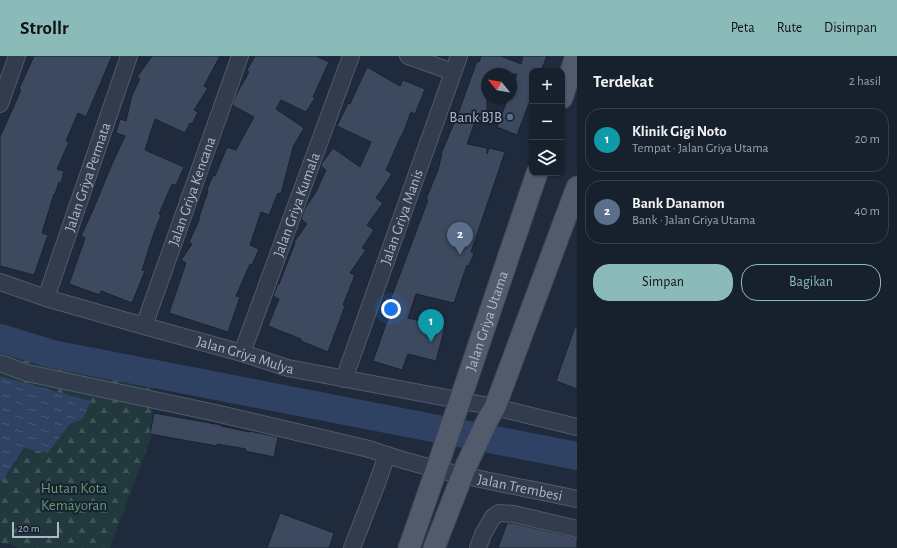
<!DOCTYPE html>
<html lang="id">
<meta charset="utf-8">
<style>
:root{--surface:#17202d;--page:#202835;--text:#f1f3f6;--muted:#9ea3aa;--line:#363e49;--accent:#8bbbb9}
body{margin:0;font-family:"Alegreya Sans",sans-serif;background:var(--page);color:var(--text)}
.controls{position:absolute;right:12px;top:12px;display:grid;overflow:hidden;border-radius:8px;box-shadow:0 1px 3px #0004}
.controls button{width:36px;height:36px;display:grid;place-items:center;padding:0;border:0;border-bottom:1px solid var(--line);background:var(--surface);color:var(--text);font:20px sans-serif}
.compass{position:absolute;left:481px;top:12px;width:36px;height:36px;border-radius:50%;background:var(--surface);box-shadow:0 1px 3px #0004;rotate:300deg}
.scale{position:absolute;left:12px;bottom:10px;width:47px;box-sizing:border-box;padding-left:4px;border:2px solid #aeb6c8;border-top:0;font-size:11px;line-height:14px;white-space:nowrap;color:#aeb6c8;-webkit-text-stroke:3px #182130;paint-order:stroke}
.you{position:absolute;left:391px;top:253px;width:14px;height:14px;margin:-10px;border:3px solid #fff;border-radius:50%;background:#1a73e8;box-shadow:0 0 0 6px #1a73e833}
.badge{display:grid;place-items:center;width:26px;height:26px;border-radius:50%;background:var(--accent);color:#fff;font-size:13px;font-weight:700}
.pin{position:absolute;translate:-50% -33px;filter:drop-shadow(0 1px 2px #0008)}
.pin::after{content:'';position:absolute;top:21px;width:14px;height:12px;background:inherit;clip-path:polygon(0 0,100% 0,50% 100%)}
.list{margin:0;padding:0;list-style:none}
h2{display:flex;justify-content:space-between;align-items:center;height:52px;margin:0;padding:0 16px;font-size:17px}
h2 small{font-size:13px;font-weight:400;color:var(--muted)}
.list li{display:grid;grid-template-columns:26px 1fr auto;gap:12px;align-items:center;box-sizing:border-box;height:64px;margin:0 8px 8px;padding:0 8px;border:1px solid var(--line);border-radius:16px}
.list b{display:block;font-size:15px;white-space:nowrap}
.list p{margin:0;font-size:13px;white-space:nowrap;color:var(--muted)}
.list em{font-size:13px;font-style:normal;color:var(--muted)}
.actions{display:flex;gap:8px;padding:12px 16px}
.actions a{flex:1;padding:9px 0;border:1px solid var(--accent);border-radius:16px;text-align:center;font-size:14px;color:var(--accent)}
.actions .main{background:var(--accent);color:#111}
.icon{flex:none;width:22px;height:22px;fill:none;stroke:currentColor;stroke-width:2;stroke-linecap:round;stroke-linejoin:round}
.map{position:relative;flex:none;width:577px;height:492px;overflow:hidden}
header{display:flex;align-items:center;gap:24px;box-sizing:border-box;height:56px;padding:0 20px;background:var(--accent);color:#111}
header strong{font-size:19px}
nav{display:flex;gap:22px;margin-inline-start:auto;font-size:14px}
main{display:flex}
aside{flex:1;background:var(--surface)}
.map>svg:first-child{display:block}
.forest{fill:url(#forest-firs)}
.water{fill:url(#water-ripples)}
.lines{fill:none;stroke-linecap:round;stroke-linejoin:round}
.river{stroke:#2f4263;stroke-width:28}
.building{fill:#3d495e;stroke:#1a2332}
.minor-casing{stroke:#51596a;stroke-width:18}
.major-casing{stroke:#3c4555;stroke-width:23}
.minor{stroke:#333c4c;stroke-width:16}
.major{stroke:#515b6c;stroke-width:21}
.service-dot{fill:#5c6f8a;stroke:#182130;stroke-width:1.5}
.labels{text-anchor:middle;stroke-width:4;stroke-linejoin:round;paint-order:stroke}
.poi-label{font-size:15px;fill:#aeb6c8;stroke:#182130;text-anchor:end}
.street-label{font-size:15px;fill:#aeb6c8;stroke:#182130}
.park-label{font-size:15px;fill:#629c72;stroke:#182130}
</style>
<header>
<strong>Strollr</strong>
<nav><a>Peta</a><a>Rute</a><a>Disimpan</a></nav>
</header>
<main>
<div class="map">
<svg width="577" height="492" viewBox="0 0 577 492">
<defs>
<pattern id="forest-firs" width="22" height="20" patternUnits="userSpaceOnUse"><rect width="22" height="20" fill="#21383d"/><path d="M5 1l3.5 6h-7zM16 11l3.5 6h-7z" fill="#3f5358"/></pattern>
<pattern id="water-ripples" width="26" height="14" patternUnits="userSpaceOnUse"><rect width="26" height="14" fill="#2f4263"/><path d="M2 4q2-2 4 0t4 0M15 11q2-2 4 0t4 0" fill="none" stroke="#4b5b78"/></pattern>
</defs>
<rect width="100%" height="100%" fill="#1f2a3c"/>
<path class="forest" d="M0 289 25 297 154 324 152 379 110 492H19L10 488 0 487V426L2 425 24 392 48 397 70 368 83 363 91 345 0 320Z"/>
<path class="water" d="M0 320 91 345 83 363 70 368 48 397 24 392 2 425 0 426Z"/>
<g class="lines">
<path class="river" d="M0 282 52 298 577 400"/>
</g>
<g class="building">
<path d="M34 0H112L86 61 78 57 66 85 69 86 57 113 64 115 61 127 59 126 55 138H54L42 177 48 179 34 219 0 210V81L21 34 19 33Z"/>
<path d="M152 0H220L204 30 208 32 194 54 198 56 192 68 190 67 185 77 155 63 145 94 184 111 176 129 172 128 159 158 161 159 154 177 142 214 145 215 132 247 101 235 100 239 69 228 85 182 81 180 93 154 112 108 125 80 116 77 120 63 126 65 132 39 140 23 137 21Z"/>
<path d="M255 0H316L329 6 313 41 315 42 306 56 281 44 276 53 304 72 293 91 281 138 278 137 269 159 261 156 250 189 259 193 252 209 250 208 236 240 240 241 228 276 169 257 186 207 181 204 192 188 189 186 200 162 199 161 208 135 207 134 213 119 215 120 227 91 236 94 254 61 232 49 236 39 249 16 247 14Z"/>
<path d="M481 0H501L521 8 523 0H547L541 15H532V39L517 79 497 71 508 42H511V33L517 18H487V67L476 63 467 88 487 92V98L489 92 505 96 471 196 474 197 469 210 467 209 454 247 416 238 408 262 445 271 436 305 408 298 402 314 373 305 392 251 388 250 428 144 426 143 438 114 442 98H441L459 55 477 5 479 6Z"/>
<path d="M367 11 400 30 403 24 425 33 415 58 411 56 402 80H401L386 114 392 118 376 142 383 147 367 169 374 174 362 192 366 194 350 217 355 219 343 249 345 250 328 296 301 285V283L268 270 279 243 273 240 278 228H279L295 187 294 186 307 168 301 163 305 152 316 136 326 114 321 110 322 107 333 92 360 111 371 86 337 70 348 47 350 48Z"/>
<path d="M575 271H577V333L556 325Z"/>
<path d="M154 357 221 369V370L249 376V375L278 381 274 401 245 395 246 393 217 388V390L150 378Z"/>
<path d="M280 457 334 477 329 492H267Z"/>
<path d="M507 467H513L577 482V492H498Z"/>
</g>
<g class="lines">
<defs>
<g id="minor">
<path d="M408 0 453 16"/>
<path d="M0 48 17 0"/>
<path id="s1" d="M0 226 46 242 144 270 242 297 288 312 495 351 577 371"/>
<path id="s2" d="M46 242 129 0"/>
<path id="s3" d="M144 270 240 0"/>
<path id="s4" d="M242 297 351 0"/>
<path id="s5" d="M0 307 27 317 211 356 369 393C436 417 508 428 577 443"/>
<path id="s6" d="M344 323 459 0"/>
<path d="M352 492 376 430 387 399"/>
<path d="M478 492 483 478 493 461 499 457 514 458 577 473"/>
</g>
<g id="major">
<path d="M562 42 576 0"/>
<path id="s7" d="M409 492C453 368 494 242 537 117"/>
<path d="M434 492 466 410 488 363 495 351 577 131"/>
</g>
</defs>
<use href="#minor" class="minor-casing"/>
<use href="#major" class="major-casing"/>
<use href="#minor" class="minor"/>
<use href="#major" class="major"/>
</g>
<circle class="service-dot" cx="510" cy="61" r="4"/>
<g class="labels">
<g class="poi-label">
<text x="502" y="66">Bank BJB</text>
</g>
<g class="street-label">
<text dy="5" stroke="none"><textPath href="#s2" startOffset="128">Jalan Griya Permata</textPath></text>
<text dy="5" stroke="none"><textPath href="#s3" startOffset="143">Jalan Griya Kencana</textPath></text>
<text dy="5" stroke="none"><textPath href="#s4" startOffset="158">Jalan Griya Kumala</textPath></text>
<text dy="5" stroke="none"><textPath href="#s6" startOffset="172">Jalan Griya Manis</textPath></text>
<text dy="5" stroke="none"><textPath href="#s7" startOffset="240">Jalan Griya Utama</textPath></text>
<text dy="5" stroke="none"><textPath href="#s1" startOffset="256">Jalan Griya Mulya</textPath></text>
<text dy="5" stroke="none"><textPath href="#s5" startOffset="535">Jalan Trembesi</textPath></text>
</g>
<g class="park-label">
<text x="74" y="437">Hutan Kota<tspan x="74" dy="17">Kemayoran</tspan></text>
</g>
</g>
</svg>
<div class="controls">
<button>+</button>
<button>−</button>
<button><svg class="icon" aria-label="layers" viewBox="0 0 24 24"><path d="M12 4l9 5-9 5-9-5zM3 14l9 5 9-5"/></svg></button>
</div>
<svg class="compass" viewBox="-18 -18 36 36"><path d="M0-13l5 13h-10z" fill="#e53935"/><path d="M0 13l5-13h-10z" fill="#9ea3aa"/></svg>
<div class="scale">20 m</div>
<div class="you"></div>
<div class="pin badge" style="left:431px;top:286px;background:#0f9aa8">1</div>
<div class="pin badge" style="left:460px;top:199px;background:#5c6f8a">2</div>
</div>
<aside>
<h2>Terdekat<small>2 hasil</small></h2>
<ul class="list">
<li><span class="badge" style="background:#0f9aa8">1</span><div><b>Klinik Gigi Noto</b><p>Tempat · Jalan Griya Utama</p></div><em>20 m</em></li>
<li><span class="badge" style="background:#5c6f8a">2</span><div><b>Bank Danamon</b><p>Bank · Jalan Griya Utama</p></div><em>40 m</em></li>
</ul>
<div class="actions"><a class="main">Simpan</a><a>Bagikan</a></div>
</aside>
</main>
